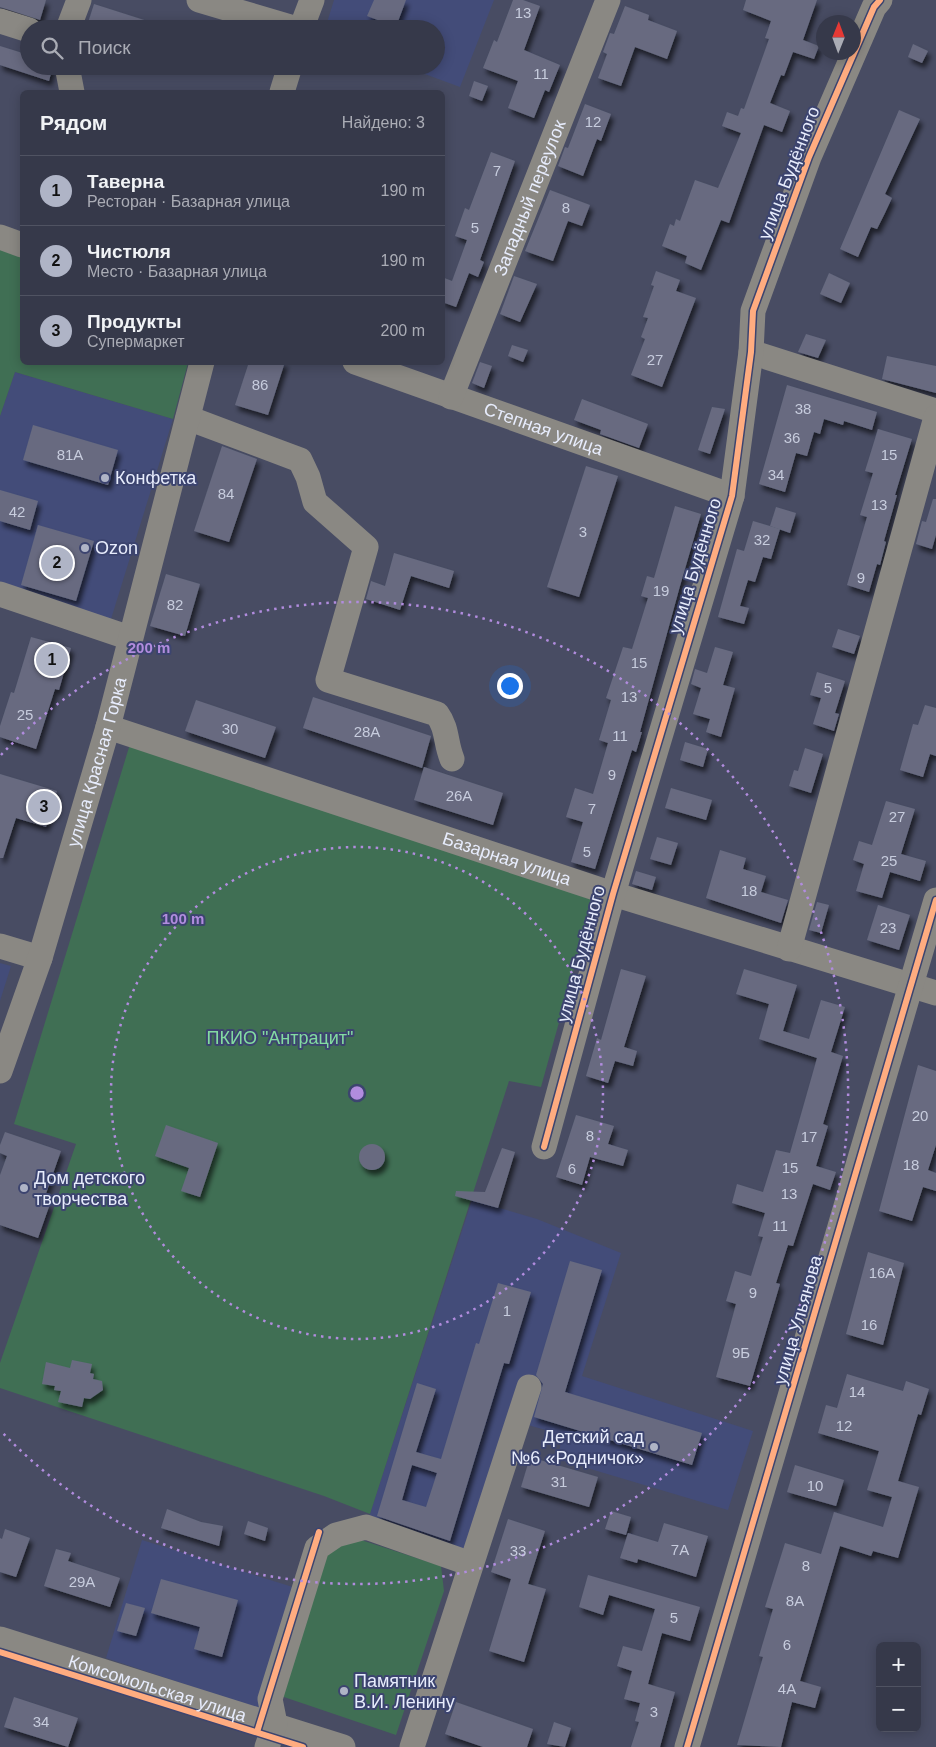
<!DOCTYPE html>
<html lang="ru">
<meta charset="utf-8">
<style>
:root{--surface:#36394a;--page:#3d4051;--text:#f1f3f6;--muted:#aaacb5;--line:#505362;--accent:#afb4c6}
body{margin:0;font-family:Arial,sans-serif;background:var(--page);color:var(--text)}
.controls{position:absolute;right:15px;bottom:15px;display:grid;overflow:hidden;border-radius:8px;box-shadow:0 2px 12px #0003}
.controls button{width:45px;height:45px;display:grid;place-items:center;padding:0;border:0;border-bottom:1px solid var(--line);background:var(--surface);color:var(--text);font:25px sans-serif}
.compass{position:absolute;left:816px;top:15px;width:45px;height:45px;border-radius:50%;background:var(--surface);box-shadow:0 2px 12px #0003;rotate:1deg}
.you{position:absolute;left:509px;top:685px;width:18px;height:18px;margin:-12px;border:4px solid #fff;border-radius:50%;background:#1a73e8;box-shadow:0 0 0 8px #1a73e833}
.badge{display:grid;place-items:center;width:32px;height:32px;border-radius:50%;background:var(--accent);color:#111;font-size:16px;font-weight:700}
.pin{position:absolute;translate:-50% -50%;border:2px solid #fff;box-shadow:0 1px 5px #0006}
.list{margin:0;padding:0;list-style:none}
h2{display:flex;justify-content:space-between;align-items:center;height:65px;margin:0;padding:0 20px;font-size:21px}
h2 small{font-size:16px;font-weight:400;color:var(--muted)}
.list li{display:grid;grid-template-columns:32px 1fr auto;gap:15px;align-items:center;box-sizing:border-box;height:70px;padding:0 20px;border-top:1px solid var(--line)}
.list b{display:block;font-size:19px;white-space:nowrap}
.list p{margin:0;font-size:16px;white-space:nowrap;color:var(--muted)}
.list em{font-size:16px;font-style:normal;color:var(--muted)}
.icon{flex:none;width:28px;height:28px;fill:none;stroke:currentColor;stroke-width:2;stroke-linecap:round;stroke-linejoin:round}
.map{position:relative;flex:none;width:936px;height:1747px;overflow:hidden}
.search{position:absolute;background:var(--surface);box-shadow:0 2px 12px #0003;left:20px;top:20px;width:425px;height:55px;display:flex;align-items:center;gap:12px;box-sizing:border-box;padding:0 18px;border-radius:28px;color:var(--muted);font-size:19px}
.panel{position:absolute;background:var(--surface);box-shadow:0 2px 12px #0003;left:20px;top:90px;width:425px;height:275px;border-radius:8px}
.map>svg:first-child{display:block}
.built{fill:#434c79}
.green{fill:#406f54}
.building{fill:#676b80;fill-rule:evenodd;filter:url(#shadow)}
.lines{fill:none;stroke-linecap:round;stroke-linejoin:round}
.minor{stroke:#8a8883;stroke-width:25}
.cycleway-casing{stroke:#3c446f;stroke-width:9}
.cycleway{stroke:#ffac80;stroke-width:6}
.ring{fill:none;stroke:#b18cde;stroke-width:2.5;stroke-dasharray:2.5 5}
.poi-dot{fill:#afb4c6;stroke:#3c446f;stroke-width:2}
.labels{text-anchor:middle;stroke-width:4;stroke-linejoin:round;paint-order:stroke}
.number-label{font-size:15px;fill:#c7ccdd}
.street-label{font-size:18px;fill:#e7ecfc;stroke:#3c446f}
.poi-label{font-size:18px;fill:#e7ecfc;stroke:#3c446f;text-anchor:start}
.park-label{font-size:18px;fill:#83dba1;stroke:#3c446f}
.centre{fill:#b18cde;stroke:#3c446f;stroke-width:2.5}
.ring-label{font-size:15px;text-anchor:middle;font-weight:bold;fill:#b18cde;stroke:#3c446f;stroke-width:4;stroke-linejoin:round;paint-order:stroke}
</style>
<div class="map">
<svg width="936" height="1747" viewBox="0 0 936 1747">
<defs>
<filter id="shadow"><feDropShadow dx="3" dy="5" stdDeviation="2.5" flood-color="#0009"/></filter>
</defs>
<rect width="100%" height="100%" fill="#484c63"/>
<g class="built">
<path d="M334 0H494L460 87 403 66H436V29H325Z"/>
<path d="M15 372 173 419 111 619 0 583V416Z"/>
<path d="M0 963 11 966 0 1001Z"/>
<path d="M472 1200 537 1219 621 1253 582 1376 753 1431 728 1510 557 1459 563 1435 521 1423 476 1573 363 1535Z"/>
<path d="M142 1540 296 1588 259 1709 106 1658Z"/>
</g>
<g class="green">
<path d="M0 249 22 257V362L188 363 173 419 15 372 0 416Z"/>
<path d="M130 744 593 900 541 1087 509 1081 370 1514 324 1496 0 1388V1363L76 1144 14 1124Z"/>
<path d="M355 1538 441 1566 444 1591 396 1735 278 1695 322 1553Z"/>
</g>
<g class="building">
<path d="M0 0H46L40 20 0 7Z"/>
<path d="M374 0H406L396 27 367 16Z"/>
<path d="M513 0H523L540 6 524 50 560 65 549 92 545 90 534 118 508 108 518 81 483 68 494 40 497 42Z"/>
<path d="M746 0H817L803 40 819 46 814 59 793 52 784 76 781 75 770 103 790 111 782 132 764 125 729 223 721 220 701 270 685 263 687 256 662 246 670 224 674 226 676 219 680 221 695 180 718 188 741 133 722 126 727 112 738 116 741 108 744 109 769 39 765 38 771 21 743 10Z"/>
<path d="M94 4 163 26 162 29H86Z"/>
<path d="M625 6 649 15 648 20 677 31 667 59 635 47 621 86 598 78 607 54 603 52 610 33 614 34Z"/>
<path d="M913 44 928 51 922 63 908 57Z"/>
<path d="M0 46 29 55V66H53L49 81 0 65Z"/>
<path d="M474 81 488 86 482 101 469 96Z"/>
<path d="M585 104 611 114 601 141 597 139 583 176 558 166 565 147 568 148Z"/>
<path d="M899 110 920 119 885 194 892 198 885 213 877 229 871 227 858 257 840 249Z"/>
<path d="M491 152 515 161 480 260 484 262 478 277 469 273 456 307 442 302V277L452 281 467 240 455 236 465 208 469 210Z"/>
<path d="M550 190 590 205 582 226 568 221 553 261 525 251Z"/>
<path d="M656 271 680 280 676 291 696 298 662 387 631 375 645 339 641 337 648 318 643 317 654 286 651 285Z"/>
<path d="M829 273 850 283 841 303 820 294Z"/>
<path d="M514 276 537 284 520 322 500 314Z"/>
<path d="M806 334 826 340 818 358 798 352Z"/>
<path d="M512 345 528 350 523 362 508 356Z"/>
<path d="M887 356 936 366V393L882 379Z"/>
<path d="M249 362H285L268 415 235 405Z"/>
<path d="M480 362 492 366 484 388 472 383Z"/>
<path d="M787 385 877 412 872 430 844 421 843 425 824 419 820 434 814 432 807 456 796 453 785 492 759 484Z"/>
<path d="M582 399 648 424 639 448 600 434 601 430 574 420Z"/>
<path d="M712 407 725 409 710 454 698 450Z"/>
<path d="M33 425 118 450 108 485 23 460Z"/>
<path d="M878 429 912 439 895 495H897L884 541 886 542 880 565 877 564 869 592 847 585 867 517 860 515 873 473 865 471Z"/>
<path d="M222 446 257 459 229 542 194 531Z"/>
<path d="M586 466 618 476 579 597 547 587Z"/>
<path d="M0 490 38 501 30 530 0 521Z"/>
<path d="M933 499H936V535L932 549 916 544 922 521 926 522Z"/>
<path d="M675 506 701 514 680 586 640 732H642L636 752 632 750 595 869 571 862 583 822 566 817 575 788 593 794 608 743 599 740 611 700 606 698 623 647 632 649 648 598 641 596 647 576 654 578Z"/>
<path d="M776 507 796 513 790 533 770 526Z"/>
<path d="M753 521 780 529 771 559 763 557 755 582 748 580 740 606 749 608 744 624 718 617 737 549 744 551Z"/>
<path d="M38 525 94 541 76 601 21 585Z"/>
<path d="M394 553 454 571 449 588 411 576 400 610 366 599 371 581 385 586Z"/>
<path d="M166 574 200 584 185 636 150 626Z"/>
<path d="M838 629 860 636 854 654 832 647Z"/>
<path d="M31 637 71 648 59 690 55 689 36 749 0 737V726L11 692 14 693Z"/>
<path d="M715 647 733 652 723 685 735 688 721 737 706 732 710 719 693 714 701 688 691 684 695 669 707 673Z"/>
<path d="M817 672 845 681 835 713 839 714 834 731 813 724 821 698 810 695Z"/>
<path d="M313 697 431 736 422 768 303 728Z"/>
<path d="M196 700 276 727 265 758 185 731Z"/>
<path d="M925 705 936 708V756L930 754 923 777 900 770 913 724 918 725Z"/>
<path d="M685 742 708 749 703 767 680 760Z"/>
<path d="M805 748 823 754 811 793 789 786 794 770 798 771Z"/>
<path d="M424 767 503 793 493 825 414 800Z"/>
<path d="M0 774 57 791 46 827 16 818 3 858H0Z"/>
<path d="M671 788 712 800 706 820 665 808Z"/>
<path d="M886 801 915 809 901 854 926 861 920 881 890 872 882 898 856 891 864 864 853 860 859 841 872 845Z"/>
<path d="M657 837 678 843 671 865 650 859Z"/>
<path d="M720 850 746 858 743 869 766 876 761 892 788 900 781 923 706 898Z"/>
<path d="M636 871 656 877 652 890 632 884Z"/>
<path d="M817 902 829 905 821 933 809 930Z"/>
<path d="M878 905 910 915 899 950 867 940Z"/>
<path d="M621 969 646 976 624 1047 637 1051 633 1066 615 1061 608 1083 586 1076 597 1038 601 1040Z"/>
<path d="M744 969 797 985 783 1031 809 1039 821 1000 845 1007 831 1052 843 1056 823 1124 828 1126 816 1166 836 1172 830 1190 813 1184 793 1246 788 1245 776 1283 780 1284 750 1386 716 1377 736 1304 726 1301 735 1271 751 1276 763 1237 758 1236 765 1213 732 1203 737 1184 763 1192 776 1150 790 1153 817 1058 759 1039 769 1004 736 994Z"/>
<path d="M918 1065 936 1071V1145L928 1170 936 1173V1191L923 1187 912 1221 879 1211Z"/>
<path d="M576 1115 614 1126 608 1144 628 1150 623 1166 590 1157 582 1185 556 1177Z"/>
<path d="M166 1125 218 1143 200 1197 181 1191 189 1168 155 1156Z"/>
<path d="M5 1132 61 1151 43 1202 50 1204 38 1238 0 1225V1175L7 1156 0 1153V1145Z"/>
<circle cx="372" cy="1157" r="13"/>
<path d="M502 1148 515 1152 498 1208 455 1196 456 1191 485 1192Z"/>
<path d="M868 1252 904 1263 883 1345 846 1334Z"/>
<path d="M570 1261 602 1270 565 1392 702 1433 692 1465 534 1417 543 1384 536 1375Z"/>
<path d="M498 1283 531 1292 509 1364 504 1363 450 1541 377 1516 417 1383 436 1389 416 1452 441 1459 476 1343 479 1344ZM412 1465 437 1473 426 1507 402 1500Z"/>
<path d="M72 1360 92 1364 90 1373 94 1374 93 1379 102 1381 103 1390 90 1399 84 1398 82 1407 58 1402 61 1391 54 1390 55 1386 42 1384 46 1362 70 1368Z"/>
<path d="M847 1374 903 1391 906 1381 929 1389 921 1415 918 1414 898 1481 919 1487 898 1558 873 1551 871 1556 840 1546 800 1681 821 1687 815 1708 792 1702 781 1747 737 1745 763 1657 759 1656 773 1609 765 1607 785 1543 821 1554 834 1512 883 1527 892 1497 867 1490 879 1451 818 1433 826 1405 837 1408Z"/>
<path d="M530 1457 598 1477 589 1507 521 1487Z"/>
<path d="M795 1465 844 1480 836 1506 787 1492Z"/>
<path d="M167 1509 201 1522 223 1526 219 1546 161 1528Z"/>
<path d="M611 1511 631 1517 626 1535 605 1529Z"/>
<path d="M508 1519 545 1531 528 1584 546 1589 524 1662 489 1651 511 1579 491 1572Z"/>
<path d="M248 1521 268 1528 265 1541 244 1534Z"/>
<path d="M664 1523 708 1536 696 1577 638 1559 637 1563 620 1558 628 1533 658 1542Z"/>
<path d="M5 1529 30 1538 16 1577 0 1572V1538L2 1539Z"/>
<path d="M56 1549 71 1553 68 1561 120 1578 110 1607 44 1586Z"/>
<path d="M588 1575 700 1607 690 1641 662 1633 648 1684 675 1692 660 1747H631L639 1722 635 1721 640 1703 624 1699 632 1671 617 1666 623 1646 642 1651 655 1609 609 1595 603 1615 579 1607Z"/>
<path d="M161 1579 238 1600 222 1657 194 1649 200 1627 151 1613Z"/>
<path d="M126 1603 145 1608 136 1636 117 1631Z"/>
<path d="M14 1697 78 1718 68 1747 4 1727Z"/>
<path d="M456 1702 533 1729 527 1747H483L445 1734Z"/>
<path d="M554 1722 571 1728 565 1747 547 1744Z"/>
</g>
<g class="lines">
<g class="minor">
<path d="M199 0 297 29"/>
<path d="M0 21 29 30"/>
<path d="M68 29 79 0"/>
<path d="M301 29 312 0"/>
<path d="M67 66 72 92"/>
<path d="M282 92 290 66"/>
<path d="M0 237 22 245"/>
<path d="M751 352 936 411"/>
<path id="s1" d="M355 362 732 496"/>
<path id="s2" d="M451 397 608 0"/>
<path d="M188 418 300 460 308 477 315 502 366 547 328 680 437 714C448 729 445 742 452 759"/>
<path d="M0 594 130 638"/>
<path id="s3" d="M108 727 613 894 936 993"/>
<path d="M0 946 40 958"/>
<path d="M789 949 936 417"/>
<path id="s4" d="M0 1071 40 958 108 727 202 362"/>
<path d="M544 1147 613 894 732 496 751 352 753 311 809 157 874 7 880 0"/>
<path id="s5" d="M0 1639 343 1747"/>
<path d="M267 1747 275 1724 270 1699 317 1548 336 1535 366 1527 471 1564"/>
<path d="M412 1747 529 1387"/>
<path d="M687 1747 936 900"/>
</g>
<defs>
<g id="cycleway">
<path d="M544 1147 613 894 732 496 751 352 753 311 809 157 874 7 880 0"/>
<path d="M0 1652 303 1747"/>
<path d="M257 1732 319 1532"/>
<path d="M687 1747 936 900"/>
</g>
</defs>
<use href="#cycleway" class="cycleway-casing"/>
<use href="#cycleway" class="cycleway"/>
</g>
<g class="ring">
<circle cx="357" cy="1093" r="246"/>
<path d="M1 755A491 491 0 1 1 1 1431"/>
</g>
<g class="poi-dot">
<circle cx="105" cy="478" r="5"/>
<circle cx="85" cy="548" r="5"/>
<circle cx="24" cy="1188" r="5"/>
<circle cx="654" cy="1447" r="5"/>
<circle cx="344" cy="1691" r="5"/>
</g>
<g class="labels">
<g class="number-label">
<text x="523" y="18">13</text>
<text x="541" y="79">11</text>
<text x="593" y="127">12</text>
<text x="497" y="176">7</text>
<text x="566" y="213">8</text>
<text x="475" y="233">5</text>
<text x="655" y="365">27</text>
<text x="260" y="390">86</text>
<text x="803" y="414">38</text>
<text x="792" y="443">36</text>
<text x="70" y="460">81А</text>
<text x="889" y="460">15</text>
<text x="776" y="480">34</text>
<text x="226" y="499">84</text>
<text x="879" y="510">13</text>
<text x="17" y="517">42</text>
<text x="583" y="537">3</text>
<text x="762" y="545">32</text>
<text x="861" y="583">9</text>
<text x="661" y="596">19</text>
<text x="175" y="610">82</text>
<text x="639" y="668">15</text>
<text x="828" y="693">5</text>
<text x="629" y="702">13</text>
<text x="25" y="720">25</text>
<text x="230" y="734">30</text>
<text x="367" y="737">28А</text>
<text x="620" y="741">11</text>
<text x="612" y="780">9</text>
<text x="459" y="801">26А</text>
<text x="592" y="814">7</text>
<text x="897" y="822">27</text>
<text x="587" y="857">5</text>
<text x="889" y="866">25</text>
<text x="749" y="896">18</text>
<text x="888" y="933">23</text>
<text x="920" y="1121">20</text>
<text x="590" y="1141">8</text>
<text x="809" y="1142">17</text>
<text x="911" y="1170">18</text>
<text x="790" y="1173">15</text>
<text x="572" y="1174">6</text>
<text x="789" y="1199">13</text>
<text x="780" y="1231">11</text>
<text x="882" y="1278">16А</text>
<text x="753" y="1298">9</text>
<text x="507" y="1316">1</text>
<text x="869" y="1330">16</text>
<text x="741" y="1358">9Б</text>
<text x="857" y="1397">14</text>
<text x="844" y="1431">12</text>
<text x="559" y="1487">31</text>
<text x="815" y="1491">10</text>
<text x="680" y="1555">7А</text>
<text x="518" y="1556">33</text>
<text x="806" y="1571">8</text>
<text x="82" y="1587">29А</text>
<text x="795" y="1606">8А</text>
<text x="674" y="1623">5</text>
<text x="787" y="1650">6</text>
<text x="787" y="1694">4А</text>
<text x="654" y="1717">3</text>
<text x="41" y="1727">34</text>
</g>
<g class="street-label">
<text transform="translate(789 173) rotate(-69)" y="6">улица Будённого</text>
<text dy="6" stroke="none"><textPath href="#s2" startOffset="214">Западный переулок</textPath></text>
<text dy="6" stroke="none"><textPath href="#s1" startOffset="200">Степная улица</textPath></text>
<text transform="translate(695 566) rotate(-73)" y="6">улица Будённого</text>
<text dy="6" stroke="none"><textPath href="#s4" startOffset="324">улица Красная Горка</textPath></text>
<text dy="6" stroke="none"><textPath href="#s3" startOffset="420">Базарная улица</textPath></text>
<text transform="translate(581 954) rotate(-75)" y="6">улица Будённого</text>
<text transform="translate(798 1320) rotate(-74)" y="6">улица Ульянова</text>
<text dy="6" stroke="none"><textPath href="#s5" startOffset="165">Комсомольская улица</textPath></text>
</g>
<g class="poi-label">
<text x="115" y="484">Конфетка</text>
<text x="95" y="554">Ozon</text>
<text x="34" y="1184">Дом детского<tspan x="34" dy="21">творчества</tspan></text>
<text x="644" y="1443" text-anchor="end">Детский сад<tspan x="644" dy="21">№6 «Родничок»</tspan></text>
<text x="354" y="1687">Памятник<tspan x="354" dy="21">В.И. Ленину</tspan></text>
</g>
<g class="park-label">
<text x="280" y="1044">ПКИО "Антрацит"</text>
</g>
</g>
<circle cx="357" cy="1093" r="8" class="centre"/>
<g class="ring-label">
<text x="149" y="653">200 m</text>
<text x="183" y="924">100 m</text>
</g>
</svg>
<div class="controls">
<button>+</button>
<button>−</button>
</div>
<svg class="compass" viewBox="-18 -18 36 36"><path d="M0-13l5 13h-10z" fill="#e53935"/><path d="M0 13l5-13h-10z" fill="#aaacb5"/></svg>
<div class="you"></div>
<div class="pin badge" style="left:52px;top:660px">1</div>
<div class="pin badge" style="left:57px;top:563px">2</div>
<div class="pin badge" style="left:44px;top:807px">3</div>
<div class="search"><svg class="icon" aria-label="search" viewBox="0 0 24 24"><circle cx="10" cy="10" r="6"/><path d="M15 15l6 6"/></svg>Поиск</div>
<section class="panel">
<h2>Рядом<small>Найдено: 3</small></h2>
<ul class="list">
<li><span class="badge">1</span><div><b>Таверна</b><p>Ресторан · Базарная улица</p></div><em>190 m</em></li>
<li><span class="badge">2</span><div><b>Чистюля</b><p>Место · Базарная улица</p></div><em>190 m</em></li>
<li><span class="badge">3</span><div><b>Продукты</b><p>Супермаркет</p></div><em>200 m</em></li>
</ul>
</section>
</div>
